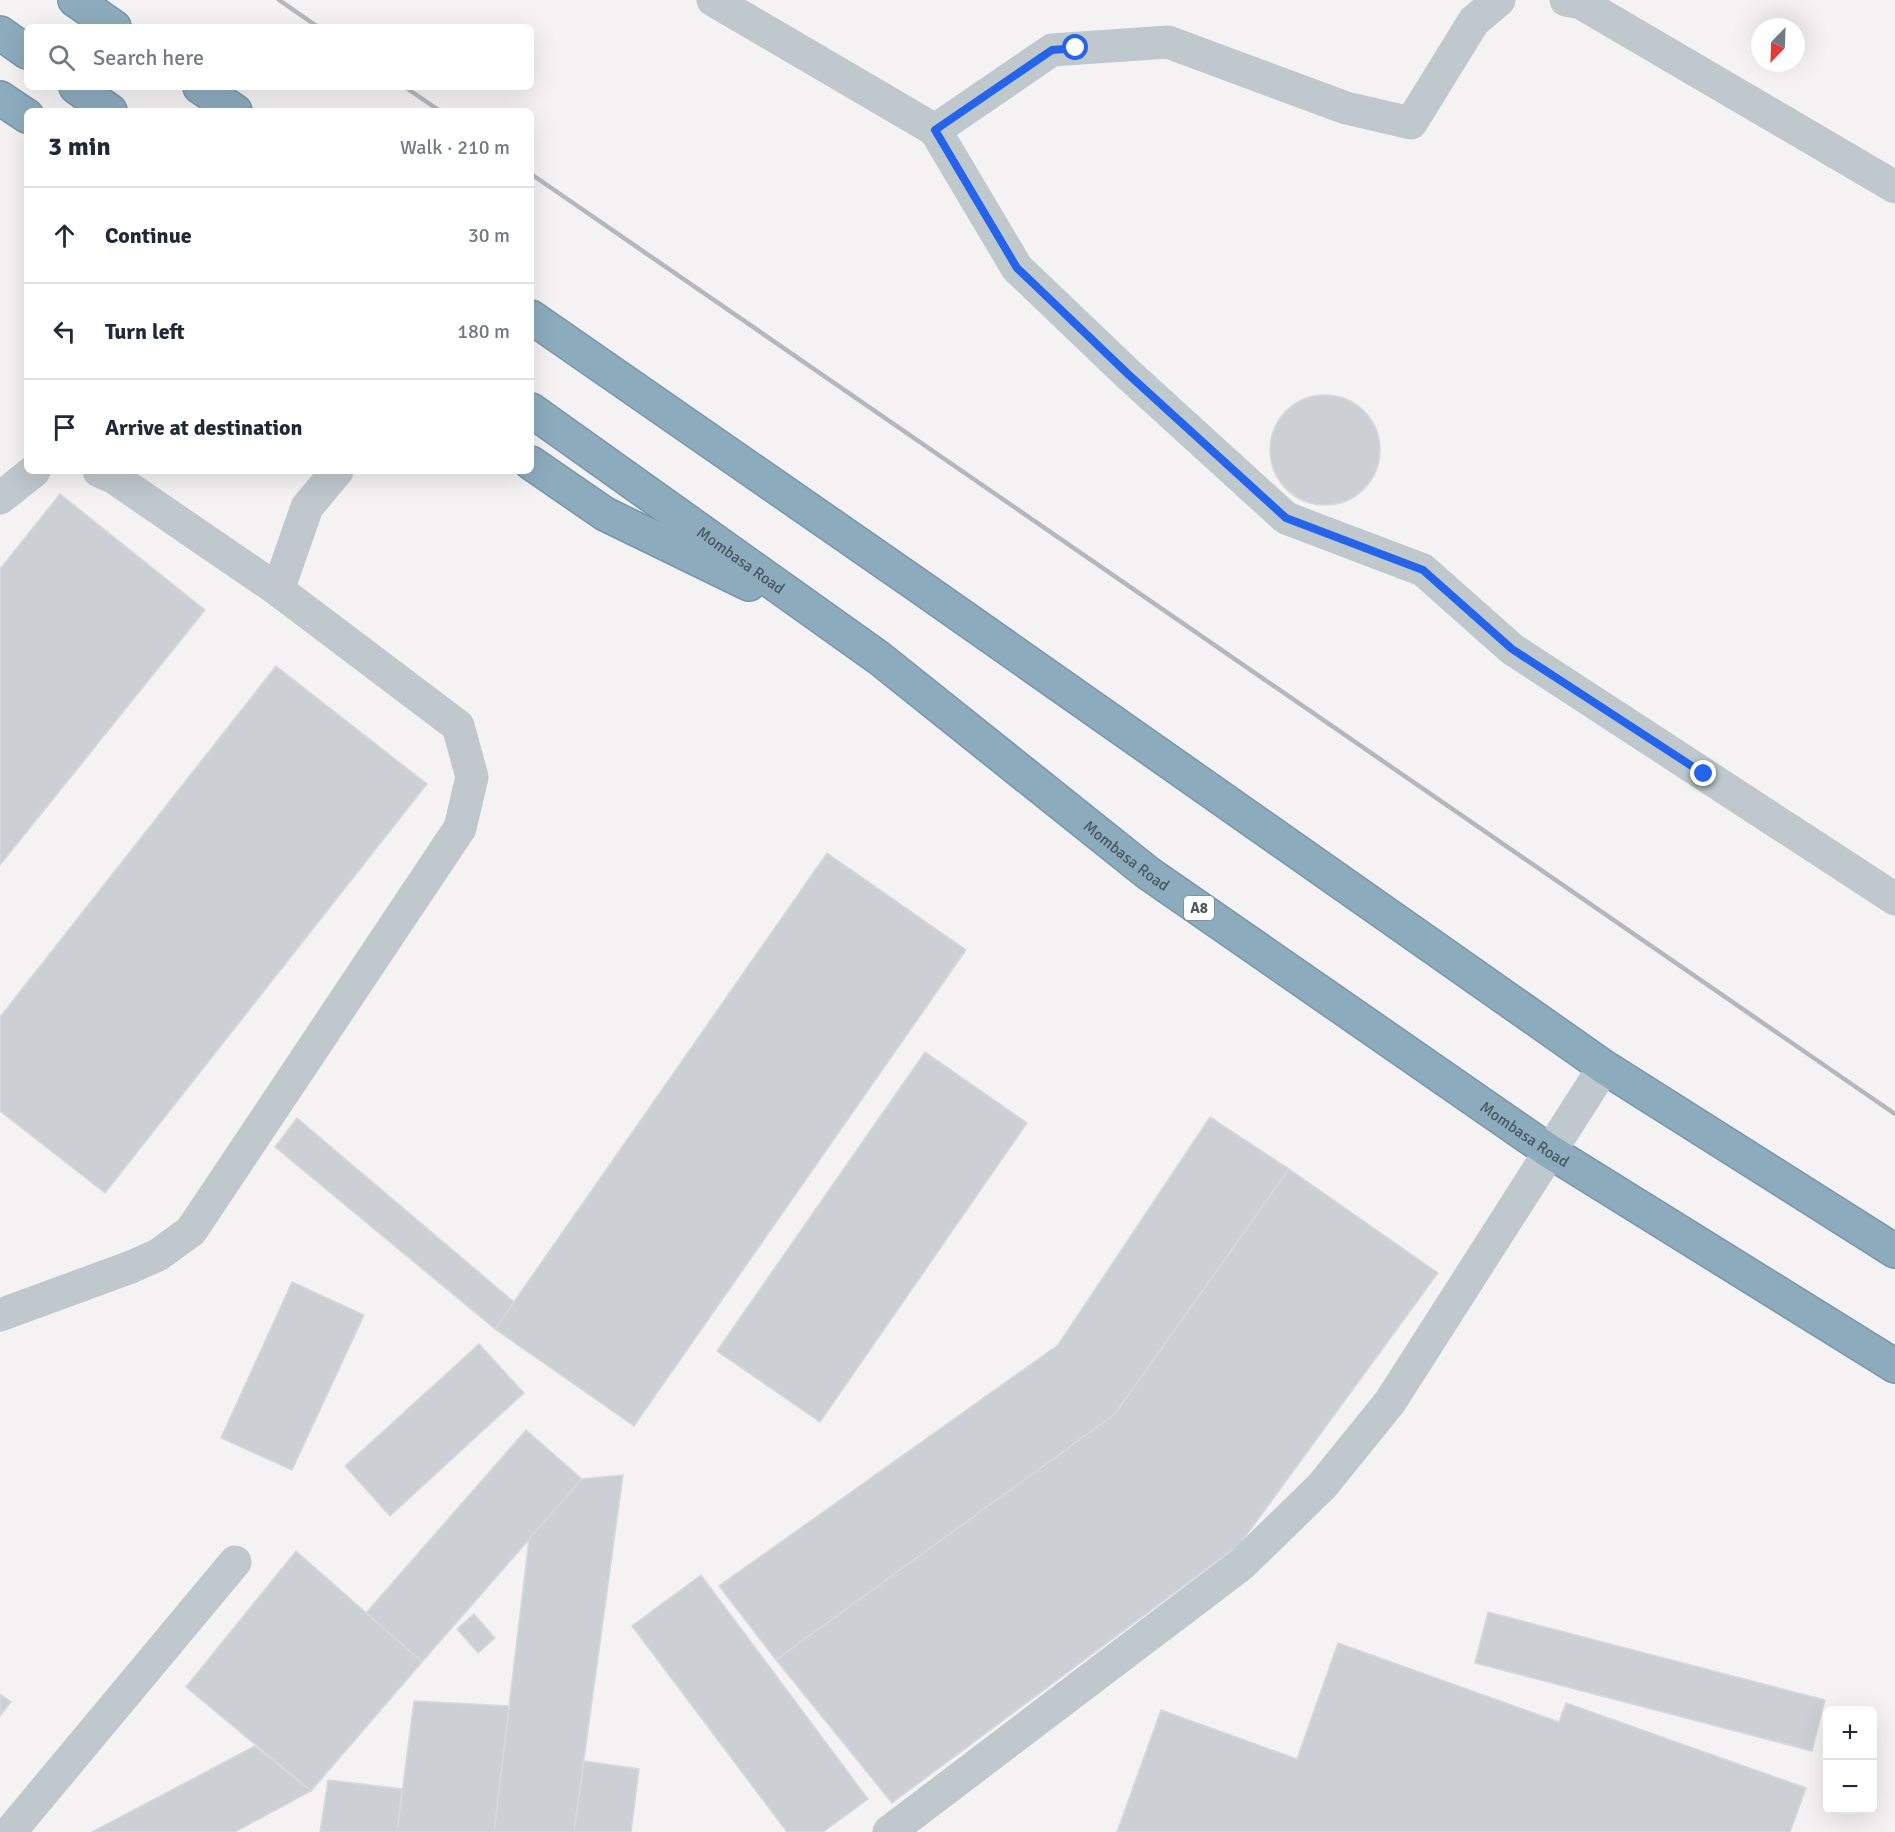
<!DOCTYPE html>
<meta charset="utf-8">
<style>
:root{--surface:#fff;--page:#f2f2f3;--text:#1f2937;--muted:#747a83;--line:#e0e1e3}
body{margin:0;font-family:Signika,sans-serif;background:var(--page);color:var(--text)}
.controls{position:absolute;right:18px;bottom:18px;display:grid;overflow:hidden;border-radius:9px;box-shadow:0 6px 24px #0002}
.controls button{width:54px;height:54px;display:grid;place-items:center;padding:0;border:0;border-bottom:2px solid var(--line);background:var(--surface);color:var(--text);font:30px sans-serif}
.compass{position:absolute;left:1751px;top:18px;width:54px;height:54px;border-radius:50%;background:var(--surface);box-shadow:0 6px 24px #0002;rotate:203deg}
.stop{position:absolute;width:18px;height:18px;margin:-14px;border:4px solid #2563eb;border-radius:50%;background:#fff}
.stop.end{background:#2563eb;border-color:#fff;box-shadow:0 2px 6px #0008}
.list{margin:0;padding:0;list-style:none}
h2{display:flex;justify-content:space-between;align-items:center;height:78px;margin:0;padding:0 24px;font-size:26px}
h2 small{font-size:20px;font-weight:400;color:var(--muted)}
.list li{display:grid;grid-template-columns:39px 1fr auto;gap:18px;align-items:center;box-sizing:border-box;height:96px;padding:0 24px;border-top:2px solid var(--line)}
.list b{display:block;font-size:22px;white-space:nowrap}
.list em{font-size:20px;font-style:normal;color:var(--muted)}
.icon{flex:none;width:33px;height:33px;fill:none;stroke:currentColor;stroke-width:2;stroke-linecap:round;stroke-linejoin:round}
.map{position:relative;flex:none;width:1895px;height:1832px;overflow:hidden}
.search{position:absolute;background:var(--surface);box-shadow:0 6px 24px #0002;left:24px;top:24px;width:510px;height:66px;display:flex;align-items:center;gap:15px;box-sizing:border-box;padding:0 21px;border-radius:9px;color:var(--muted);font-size:22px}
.panel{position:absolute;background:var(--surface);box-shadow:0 6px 24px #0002;left:24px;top:108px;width:510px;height:366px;border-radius:9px}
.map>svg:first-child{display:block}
.building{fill:#ccd0d4;stroke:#d6d9dd;stroke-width:1.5}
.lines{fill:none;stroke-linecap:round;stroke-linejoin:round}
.highway-casing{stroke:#7797aa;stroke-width:36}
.minor{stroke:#bec8cd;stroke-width:33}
.highway{stroke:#8cacbe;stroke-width:33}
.rail{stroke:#b4b8bb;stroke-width:4.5}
.route{stroke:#2563eb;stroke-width:8}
.labels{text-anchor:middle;stroke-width:4.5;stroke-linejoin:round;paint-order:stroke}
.shield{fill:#fff;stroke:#808a8f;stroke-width:1.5}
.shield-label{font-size:15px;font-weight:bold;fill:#4a585f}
.street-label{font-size:16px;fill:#4a585f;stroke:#fff}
</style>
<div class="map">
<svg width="1895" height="1832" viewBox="0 0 1895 1832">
<rect width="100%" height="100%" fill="#f4f2f2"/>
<g class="building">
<circle cx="1325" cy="450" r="55"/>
<path d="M60 494 205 610 0 865V569Z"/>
<path d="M276 666 427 784 105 1193 0 1111V1017Z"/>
<path d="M827 853 966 950 634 1426 495 1329Z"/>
<path d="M925 1052 1027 1123 820 1422 717 1351Z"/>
<path d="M1210 1117 1289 1169 1115 1414 776 1660 719 1586 1058 1345Z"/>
<path d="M297 1118 514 1302 495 1329 275 1147Z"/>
<path d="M1289 1169 1438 1273 1240 1544 892 1803 776 1660 1115 1414Z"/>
<path d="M292 1282 364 1315 292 1470 221 1438Z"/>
<path d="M479 1344 524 1393 390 1516 345 1466Z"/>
<path d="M526 1430 582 1479 422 1662 366 1613Z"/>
<path d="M623 1475 574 1832H494L529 1539 582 1479Z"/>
<path d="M296 1551 422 1662 311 1791 186 1687Z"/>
<path d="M701 1575 868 1799 823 1832H787L632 1626Z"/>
<path d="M1488 1612 1825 1700 1812 1751 1475 1663Z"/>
<path d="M474 1614 495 1638 478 1653 457 1629Z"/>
<path d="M1338 1643 1559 1722 1566 1703 1806 1788 1790 1832H1117L1161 1710 1297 1759Z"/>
<path d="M0 1694 11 1702 0 1716Z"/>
<path d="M414 1701 509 1706 494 1832H397Z"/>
<path d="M255 1746 311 1791 235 1832H92Z"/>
<path d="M584 1761 639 1769 631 1832H574Z"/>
<path d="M328 1780 402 1789 397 1832H320Z"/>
</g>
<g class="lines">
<defs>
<g id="highway">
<path d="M75 0 114 27"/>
<path d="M0 33 27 52"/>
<path d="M76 87 110 111"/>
<path d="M200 87 235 111"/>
<path d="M0 98 27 116"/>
<path d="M531 317 916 584 1604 1067 1895 1251"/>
<path id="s1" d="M531 410 879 658 1148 873 1549 1151 1895 1366"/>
<path d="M531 463 605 514 749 584"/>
</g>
</defs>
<use href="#highway" class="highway-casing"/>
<g class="minor">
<path d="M713 0 935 130 1017 268 1129 375 1286 518 1423 570 1512 649 1895 899"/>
<path d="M1566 0 1581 3 1895 187"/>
<path d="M935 130 1052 50 1168 42 1346 108 1411 123 1474 21 1499 0"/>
<path d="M0 498 34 471"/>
<path d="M278 590 307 507 337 471"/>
<path d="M0 1315 131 1267 158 1255 191 1231 460 828 472 777 458 726 278 590 113 477 99 471"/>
<path d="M10 1832 235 1562"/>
<path d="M889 1832 1242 1564 1322 1486 1390 1402 1604 1067"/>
</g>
<use href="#highway" class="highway"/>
<g class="rail">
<path d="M279 0 318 27"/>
<path d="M405 87 440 111"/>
<path d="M531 174 1895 1114"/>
</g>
</g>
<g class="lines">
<path class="route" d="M1076 48 1052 50 935 130 1017 268 1129 375 1286 518 1423 570 1512 649 1704 774"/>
</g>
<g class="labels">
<rect class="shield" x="1184" y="896" width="30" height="24" rx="4.5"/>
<g class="shield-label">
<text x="1199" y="913">A8</text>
</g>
<g class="street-label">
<text dy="6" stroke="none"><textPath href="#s1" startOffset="258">Mombasa Road</textPath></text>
<text dy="6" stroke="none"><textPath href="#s1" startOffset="744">Mombasa Road</textPath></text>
<text dy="6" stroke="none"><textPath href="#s1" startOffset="1230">Mombasa Road</textPath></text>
</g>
</g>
</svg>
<div class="controls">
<button>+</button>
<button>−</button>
</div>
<svg class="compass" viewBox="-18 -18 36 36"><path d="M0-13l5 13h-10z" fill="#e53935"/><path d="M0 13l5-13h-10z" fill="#747a83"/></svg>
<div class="stop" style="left:1076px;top:48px"></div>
<div class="stop end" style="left:1704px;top:774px"></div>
<div class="search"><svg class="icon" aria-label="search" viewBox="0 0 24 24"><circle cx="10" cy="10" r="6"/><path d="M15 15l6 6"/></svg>Search here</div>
<section class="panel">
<h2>3 min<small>Walk · 210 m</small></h2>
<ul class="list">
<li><svg class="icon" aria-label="ahead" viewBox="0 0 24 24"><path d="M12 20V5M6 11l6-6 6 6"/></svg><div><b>Continue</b></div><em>30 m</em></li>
<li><svg class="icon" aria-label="left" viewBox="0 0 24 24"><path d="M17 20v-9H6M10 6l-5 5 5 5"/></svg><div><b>Turn left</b></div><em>180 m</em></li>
<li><svg class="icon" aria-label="arrive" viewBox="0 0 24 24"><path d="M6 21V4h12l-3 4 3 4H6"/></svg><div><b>Arrive at destination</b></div></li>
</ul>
</section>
</div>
